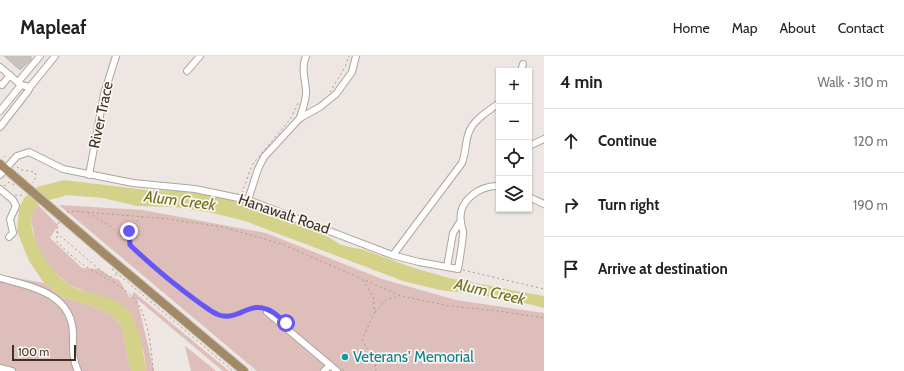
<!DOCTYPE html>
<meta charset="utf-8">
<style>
:root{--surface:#fff;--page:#f2f2f2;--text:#202124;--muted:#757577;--line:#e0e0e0}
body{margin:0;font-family:Cabin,sans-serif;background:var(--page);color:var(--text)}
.controls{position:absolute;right:12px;top:12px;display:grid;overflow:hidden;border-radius:0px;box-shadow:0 1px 3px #0004}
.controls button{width:36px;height:36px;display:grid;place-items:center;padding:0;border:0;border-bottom:1px solid var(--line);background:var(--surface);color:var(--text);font:20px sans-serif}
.scale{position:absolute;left:12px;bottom:10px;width:64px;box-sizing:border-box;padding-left:4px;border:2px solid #3e3221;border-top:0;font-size:11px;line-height:14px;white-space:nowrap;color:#3e3221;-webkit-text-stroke:3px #f9f5f2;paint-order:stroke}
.stop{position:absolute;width:12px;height:12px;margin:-9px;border:3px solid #6457f6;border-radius:50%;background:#fff}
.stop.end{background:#6457f6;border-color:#fff;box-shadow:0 1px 4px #0008}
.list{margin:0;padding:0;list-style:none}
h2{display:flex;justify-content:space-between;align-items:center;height:52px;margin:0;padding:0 16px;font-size:17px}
h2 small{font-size:13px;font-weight:400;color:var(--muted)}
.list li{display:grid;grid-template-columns:26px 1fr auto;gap:12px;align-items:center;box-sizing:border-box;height:64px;padding:0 16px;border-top:1px solid var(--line)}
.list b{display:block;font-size:15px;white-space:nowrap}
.list em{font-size:13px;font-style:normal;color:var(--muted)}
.icon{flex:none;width:22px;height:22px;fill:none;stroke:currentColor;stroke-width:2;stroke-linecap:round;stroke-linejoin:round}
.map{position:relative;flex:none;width:544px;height:315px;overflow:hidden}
header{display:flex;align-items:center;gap:24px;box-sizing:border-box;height:56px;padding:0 20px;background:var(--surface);border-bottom:1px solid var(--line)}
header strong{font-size:19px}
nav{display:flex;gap:22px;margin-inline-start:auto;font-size:14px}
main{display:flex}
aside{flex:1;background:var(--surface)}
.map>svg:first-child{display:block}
.green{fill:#debeba}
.water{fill:#d3d288}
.building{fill:#cac1ba;stroke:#c6bcb4}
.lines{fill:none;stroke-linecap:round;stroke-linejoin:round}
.minor-casing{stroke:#aea59d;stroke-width:8}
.major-casing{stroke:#c5c2bc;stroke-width:10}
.path{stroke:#b19a81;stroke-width:1;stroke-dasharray:2 3;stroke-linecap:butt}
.minor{stroke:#fff;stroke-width:6}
.major{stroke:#a38965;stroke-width:8}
.major-bridge-casing{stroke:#c5c2bc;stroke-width:10;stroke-linecap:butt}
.major-bridge{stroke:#a38965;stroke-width:8}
.route{stroke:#6457f6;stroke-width:5}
.culture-dot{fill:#0f9aa8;stroke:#f9f5f2;stroke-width:1.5}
.labels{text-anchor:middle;stroke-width:3.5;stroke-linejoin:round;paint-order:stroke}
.street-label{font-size:15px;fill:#3e3221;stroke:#f9f5f2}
.culture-label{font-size:15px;fill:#0d838f;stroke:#f9f5f2;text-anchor:start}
.water-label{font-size:16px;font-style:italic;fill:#707119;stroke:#f9f5f2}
</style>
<header>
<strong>Mapleaf</strong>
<nav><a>Home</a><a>Map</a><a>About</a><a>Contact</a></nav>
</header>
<main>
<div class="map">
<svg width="544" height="315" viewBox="0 0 544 315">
<rect width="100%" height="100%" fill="#ede6e2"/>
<g class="green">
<path d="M38 149 58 169 50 182 82 212 99 213 111 221 119 224 130 242 134 236 229 315H223L137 243 154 315H146L144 297 133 262 126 252 69 229 51 213 36 189 31 163 33 155Z"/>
<path d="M59 149 143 154 266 177 382 223 456 244 544 257V315H257Z"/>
<path d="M0 219 44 227 64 242 87 248 111 258 121 269 131 315H0Z"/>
<path d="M185 290 215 314V315H191Z"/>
</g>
<path class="water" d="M64 124 147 134 182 135 225 142 314 172 341 189 364 194 414 212 449 222 544 240V252L505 242 440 234 403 225 245 165 209 156 174 151 137 150 103 142 66 139C57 144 46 142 38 149 17 168 51 218 69 229 86 239 111 238 126 252 139 264 144 298 146 315H131L121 269 111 258 87 248 64 242 44 227 29 205 17 175 19 153 24 142 37 131Z"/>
<path class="building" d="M4 0H32L30 2 32 3 20 14Z"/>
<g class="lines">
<defs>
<g id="minor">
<path d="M0 11 20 28"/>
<path d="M187 15 200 0"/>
<path d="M521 15 523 8"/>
<path d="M18 26 40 0"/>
<path d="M0 28 2 29 10 19"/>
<path d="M0 55 21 29 30 31 55 0"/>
<path d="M300 62C302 54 307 43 306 34 305 22 301 12 306 0"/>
<path d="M0 71 28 35 30 31"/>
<path d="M529 90 544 83"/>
<path d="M0 119 17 100 29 96 63 113 133 127 195 133 248 144 392 199 419 206 458 213C460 201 462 190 463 179 464 174 461 171 461 166 457 145 480 129 499 130"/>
<path d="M89 119 104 38 116 0"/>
<path d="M0 133 13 144 16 150 10 163 13 177 9 181"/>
<path d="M529 141 544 148"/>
<path d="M248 144 258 113 264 101 300 62 320 51 336 38 352 16 356 0"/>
<path d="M393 199 462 107C466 97 465 86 469 76 474 63 489 55 499 47"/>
<path d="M447 211 453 177 460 166"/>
<path d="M0 222C33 231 73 238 73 279 73 292 72 303 78 315"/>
<path d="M267 256 337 315"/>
<path d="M0 312 12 315"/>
<path d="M324 315 330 309"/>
</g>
<g id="major">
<path d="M0 108 22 127"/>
<path d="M107 200 244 315"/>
</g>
</defs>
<use href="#minor" class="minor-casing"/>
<use href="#major" class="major-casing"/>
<g class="path">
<path d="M330 36 345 11 349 0"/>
<path d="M5 100V101"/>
<path d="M17 111 22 114 35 116 36 121 33 127"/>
<path d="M4 130 9 126 16 130"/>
<path d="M242 137 252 109 291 62 298 47H300"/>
<path d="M15 139 19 140 24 138"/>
<path d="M67 156 74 155 168 163 223 171 282 188 401 240 450 250 498 255 544 262"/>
<path d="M88 157 110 170 167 222 216 258 229 261 237 259 251 252H264"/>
<path d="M59 166 57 173 58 178 105 218 111 221 117 218"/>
<path d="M57 175V186C65 194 75 203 85 210 102 221 122 228 135 244 148 259 152 296 153 315"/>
<path d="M130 188C128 176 131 168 142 161"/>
<path d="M112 213 233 315"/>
<path d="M463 214 544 233"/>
<path d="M363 224 373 240 375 256 386 244 400 240"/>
<path d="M375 256 362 283 365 290 374 299 376 315"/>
<path d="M342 313 345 315"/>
</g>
<use href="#minor" class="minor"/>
<use href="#major" class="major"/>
<defs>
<path id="major-bridge" d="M22 127 107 200"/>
</defs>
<use href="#major-bridge" class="major-bridge-casing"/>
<use href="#major-bridge" class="major-bridge"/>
</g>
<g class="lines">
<path class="route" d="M129 175 130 189C152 210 176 230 201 248 207 252 213 257 219 259 237 265 249 246 266 253 274 255 280 262 286 267"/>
</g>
<circle class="culture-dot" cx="345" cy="301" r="4"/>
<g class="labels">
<g class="street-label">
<text transform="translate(101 59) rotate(-78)" y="5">River Trace</text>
<text transform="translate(284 158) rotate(19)" y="5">Hanawalt Road</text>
</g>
<g class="culture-label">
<text x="353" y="306">Veterans' Memorial</text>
</g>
<g class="water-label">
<text transform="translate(180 144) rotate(7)" y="6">Alum Creek</text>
<text transform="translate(490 235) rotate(13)" y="6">Alum Creek</text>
</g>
</g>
</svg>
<div class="controls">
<button>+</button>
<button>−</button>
<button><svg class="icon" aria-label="locate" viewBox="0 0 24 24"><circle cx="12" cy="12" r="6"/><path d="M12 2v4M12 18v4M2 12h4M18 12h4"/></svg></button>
<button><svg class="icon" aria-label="layers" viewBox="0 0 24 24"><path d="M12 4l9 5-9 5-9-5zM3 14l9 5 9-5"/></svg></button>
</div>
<div class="scale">100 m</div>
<div class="stop" style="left:286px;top:267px"></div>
<div class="stop end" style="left:129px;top:175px"></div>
</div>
<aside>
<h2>4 min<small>Walk · 310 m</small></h2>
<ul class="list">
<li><svg class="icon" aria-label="ahead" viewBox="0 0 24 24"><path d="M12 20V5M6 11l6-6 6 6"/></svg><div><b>Continue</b></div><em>120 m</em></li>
<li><svg class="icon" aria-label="right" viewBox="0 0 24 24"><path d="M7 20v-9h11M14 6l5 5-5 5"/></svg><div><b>Turn right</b></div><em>190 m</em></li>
<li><svg class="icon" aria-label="arrive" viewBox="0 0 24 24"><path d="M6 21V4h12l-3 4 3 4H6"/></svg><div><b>Arrive at destination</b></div></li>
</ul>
</aside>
</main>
